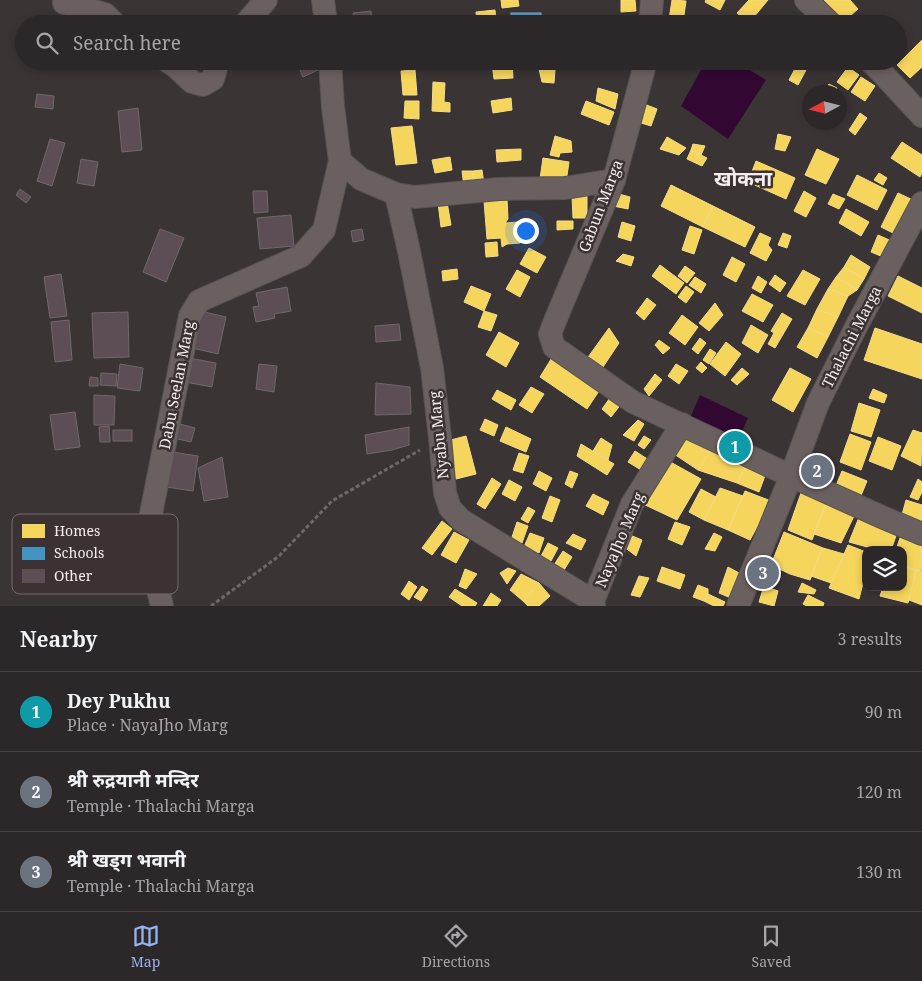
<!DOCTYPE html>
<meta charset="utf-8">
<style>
:root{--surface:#2c2728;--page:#383334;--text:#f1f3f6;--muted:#a6a5a8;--line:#484445;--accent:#95b2f1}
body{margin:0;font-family:"Noto Serif","Noto Sans Devanagari",serif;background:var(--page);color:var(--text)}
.controls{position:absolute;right:15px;bottom:15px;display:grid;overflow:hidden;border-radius:10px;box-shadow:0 2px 8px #0003}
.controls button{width:45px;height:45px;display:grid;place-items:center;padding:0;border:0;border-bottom:1px solid var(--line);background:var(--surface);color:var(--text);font:25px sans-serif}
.compass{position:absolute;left:802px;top:85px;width:45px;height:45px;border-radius:50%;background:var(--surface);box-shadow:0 2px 8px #0003;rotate:263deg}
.you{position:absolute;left:525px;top:230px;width:18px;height:18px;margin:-12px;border:4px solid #fff;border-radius:50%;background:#1a73e8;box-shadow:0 0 0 8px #1a73e833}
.badge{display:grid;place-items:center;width:32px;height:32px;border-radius:50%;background:var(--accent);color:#fff;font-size:16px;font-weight:700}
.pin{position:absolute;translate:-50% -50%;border:2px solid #fff;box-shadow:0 1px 5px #0006}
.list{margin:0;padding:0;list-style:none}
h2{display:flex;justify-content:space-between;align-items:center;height:65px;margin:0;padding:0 20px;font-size:21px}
h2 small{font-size:16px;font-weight:400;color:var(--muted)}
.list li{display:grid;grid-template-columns:32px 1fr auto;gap:15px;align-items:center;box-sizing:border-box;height:80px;padding:0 20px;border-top:1px solid var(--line)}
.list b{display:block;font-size:19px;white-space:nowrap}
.list p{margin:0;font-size:16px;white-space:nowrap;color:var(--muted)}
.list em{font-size:16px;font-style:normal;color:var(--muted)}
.icon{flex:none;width:28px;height:28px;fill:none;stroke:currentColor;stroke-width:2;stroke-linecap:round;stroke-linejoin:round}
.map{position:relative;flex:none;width:922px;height:606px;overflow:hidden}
.search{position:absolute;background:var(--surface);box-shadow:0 2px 8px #0003;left:15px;right:15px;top:15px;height:55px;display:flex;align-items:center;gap:12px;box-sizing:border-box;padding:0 18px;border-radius:28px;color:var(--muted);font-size:19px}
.sheet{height:305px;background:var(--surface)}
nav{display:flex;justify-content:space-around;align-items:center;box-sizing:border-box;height:70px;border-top:1px solid var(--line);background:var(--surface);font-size:14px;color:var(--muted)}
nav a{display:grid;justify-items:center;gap:2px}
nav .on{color:var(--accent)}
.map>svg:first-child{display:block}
.water{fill:#320732}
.homes{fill:#f6d55c;stroke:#f5dc88}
.schools{fill:#4393c3;stroke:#78aed0}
.building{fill:#5d4e55;stroke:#6e696a}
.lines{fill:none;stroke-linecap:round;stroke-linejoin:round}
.minor-casing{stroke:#575353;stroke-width:24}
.path{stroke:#706867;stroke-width:3;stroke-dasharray:4 2.5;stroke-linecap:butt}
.minor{stroke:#6a605f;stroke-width:22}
.labels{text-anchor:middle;stroke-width:5;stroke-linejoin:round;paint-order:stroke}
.street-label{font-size:15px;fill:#f4eeee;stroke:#3c3233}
.district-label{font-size:20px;font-weight:bold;fill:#f4eeee;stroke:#3c3233}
.key{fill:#3c3233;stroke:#736a6b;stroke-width:1}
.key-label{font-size:14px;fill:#f4eeee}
</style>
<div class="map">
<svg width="922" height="606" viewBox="0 0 922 606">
<rect width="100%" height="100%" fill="#3a3435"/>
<g class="water">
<path d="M706 61H735L766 80 728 139 681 106Z"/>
<path d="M700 395 748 418 735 447 687 425Z"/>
</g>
<g class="homes">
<path d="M501 0H518L519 6 502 8Z"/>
<path d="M621 0H635L636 11 621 12Z"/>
<path d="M672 0 686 1 683 22 669 20Z"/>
<path d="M706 0H725L720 10 705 2Z"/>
<path d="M749 0H768L749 23 737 13Z"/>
<path d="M824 0H850L858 9 843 22Z"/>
<path d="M495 10 496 21 485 22V24H477L476 12Z"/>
<path d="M922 40V67L910 78 897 65Z"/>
<rect x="414" y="61" width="18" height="4"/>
<path d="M436 61H455L456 65 437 66Z"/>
<path d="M512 61 513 78 494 79 492 63Z"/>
<path d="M769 61H784L777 69Z"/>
<path d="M797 65 806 70 798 85 789 80Z"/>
<path d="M848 67 859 75 848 90 837 82Z"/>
<path d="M539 69 555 70 554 83 542 82Z"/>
<path d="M415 70 417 95H403L401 71Z"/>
<path d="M861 77 875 86 865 101 851 92Z"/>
<path d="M433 82 445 83 444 102 450 103V112L432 111Z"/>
<path d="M829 84 837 88 835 92H825Z"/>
<path d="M598 88 618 94 615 109 596 101Z"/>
<path d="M511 98 512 110 493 113 491 101Z"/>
<path d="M405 101H419V119L404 118Z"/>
<path d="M586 101 614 112 609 125 581 114Z"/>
<path d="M644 104 657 109 651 126 638 122Z"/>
<path d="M860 113 867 118 855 135 849 130Z"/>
<path d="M412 126 417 163 396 165 391 128Z"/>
<path d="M778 134 791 137 785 151 775 149Z"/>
<path d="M555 136 571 141 572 152 560 153 559 157 550 155Z"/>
<path d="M667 137 686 148 679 155 660 149Z"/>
<path d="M902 142 922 155V173L920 177 891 158Z"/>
<path d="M693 144 705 146 701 155 691 150Z"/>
<path d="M521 149V160L497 162 496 150Z"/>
<path d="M817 149 839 159 826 184 805 175Z"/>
<path d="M691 150 707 158 702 166 687 159Z"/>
<path d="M450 157 452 170 435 173 432 160Z"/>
<path d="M543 158 569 162 566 182 540 179Z"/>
<path d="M756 161 795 178 786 199 748 182Z"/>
<path d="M482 170 484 184 474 185 473 171Z"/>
<path d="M462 171H473L474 185 464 187Z"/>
<path d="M879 173 887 178 883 185 874 180Z"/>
<path d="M857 175 887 190 877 210 847 195Z"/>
<path d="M671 185 713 206 703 227 661 206Z"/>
<path d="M804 191 816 198 806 217 794 211Z"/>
<path d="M615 193 630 197 628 209 613 206Z"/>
<path d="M898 193 915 201 897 235 881 227Z"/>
<path d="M833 194 845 199 839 209 828 204Z"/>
<path d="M587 195V218H573L572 196Z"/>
<path d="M507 199 508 219 505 223 518 222 520 243 507 244 502 247 501 238 487 239 484 201Z"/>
<path d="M447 202 451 225 441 227 438 203Z"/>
<path d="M713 206 755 227 745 247 703 227Z"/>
<path d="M846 209 869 222 861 236 839 223Z"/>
<path d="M557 221H573V229L557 230Z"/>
<path d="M622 222 635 226 631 241 618 237Z"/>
<path d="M690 226 702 230 694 254 682 250Z"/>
<path d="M760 233 771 238 768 245 772 250 766 261 750 253Z"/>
<path d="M783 233 791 236 787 248 778 245Z"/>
<path d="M878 235 896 243 888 259 871 252Z"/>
<path d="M497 242 498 256 486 257 485 243Z"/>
<path d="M529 248 546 257 537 273 520 264Z"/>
<path d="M623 254 634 257 631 266 616 261Z"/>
<path d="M851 255 870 267 864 279 844 267Z"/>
<path d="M732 257 745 264 736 282 723 275Z"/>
<path d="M660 265 684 283 676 294 652 276Z"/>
<path d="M685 266 695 273 687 283 678 276Z"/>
<path d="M844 267 864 279 857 290 836 277Z"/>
<path d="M457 269 458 279 443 281 442 271Z"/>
<path d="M517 270 530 277 520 297 506 289Z"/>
<path d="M803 270 820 279 805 305 787 296Z"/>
<path d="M775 275 786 283 780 292 769 284Z"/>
<path d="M758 276 767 282 761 293 752 288Z"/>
<path d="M898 276 922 288V313L888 296Z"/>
<path d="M695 277 706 284 701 293 689 285Z"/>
<path d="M836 277 857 290 848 296 828 289Z"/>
<path d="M471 286 491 294 484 311 464 302Z"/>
<path d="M686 286 694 292 686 303 678 297Z"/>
<path d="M828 289 848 296 838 317 817 309Z"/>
<path d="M752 294 773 305 763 322 742 311Z"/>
<path d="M647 298 656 305 644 320 636 313Z"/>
<path d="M715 303 723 315 709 331 699 323Z"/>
<path d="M817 309 838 317 828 337 808 328Z"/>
<path d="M484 311 497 315 491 331 478 327Z"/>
<path d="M782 313 792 319 775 348 768 344 774 333 771 331Z"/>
<path d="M682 315 698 327 685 345 669 333Z"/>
<path d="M751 325 768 335 758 353 742 343Z"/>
<path d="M609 328 619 343 601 370 586 360Z"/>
<path d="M808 328 828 337 817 358 797 347Z"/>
<path d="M875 328 922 344V379L864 360Z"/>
<path d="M499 332 519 343 506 367 486 355Z"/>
<path d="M700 338 706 343 698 354 692 349Z"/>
<path d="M659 340 670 348 663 354 655 345Z"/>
<path d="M726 342 741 354 725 376 710 364Z"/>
<path d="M710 349 716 353 709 364 703 360Z"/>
<path d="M553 356 601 388 587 409 540 377Z"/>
<path d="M701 362 707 368 702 373 696 368Z"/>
<path d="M676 364 688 371 679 384 668 376Z"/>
<path d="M742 368 749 374 737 385 731 380Z"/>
<path d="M790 368 811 379 793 412 772 400Z"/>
<path d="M655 374 662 380 649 396 644 389Z"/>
<path d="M531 387 544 394 532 413 519 405Z"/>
<path d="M873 389 887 395 884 403 869 398Z"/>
<path d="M497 390 516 400 511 410 492 399Z"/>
<path d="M612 395 622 403 611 417 602 409Z"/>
<path d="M859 403 880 410 871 437 851 431Z"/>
<path d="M485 419 498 425 494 436 480 430Z"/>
<path d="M638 420 644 424 634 441 623 435Z"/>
<path d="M506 427 531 439 526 452 500 441Z"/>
<path d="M913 430 922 433 921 466 901 456Z"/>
<path d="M684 434 713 446 698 470 671 452Z"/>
<path d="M850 434 871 442 861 470 840 462Z"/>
<path d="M466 436 476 474 456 479 447 441Z"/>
<path d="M644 436 651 440 644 449 638 445Z"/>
<path d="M878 437 901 446 892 470 869 461Z"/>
<path d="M601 438 612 445 608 460 593 451Z"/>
<path d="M581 444 614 464 607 475 577 456Z"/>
<path d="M713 446 748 462 737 483 698 470Z"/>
<path d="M635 451 652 462 646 473 628 462Z"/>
<path d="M519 453 529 456 523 473 513 470Z"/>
<path d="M665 459 701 479 677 520 641 503Z"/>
<path d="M748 462 766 473 759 492 737 483Z"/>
<path d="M539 471 552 478 546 491 533 484Z"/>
<path d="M570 471 578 474 572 488 565 484Z"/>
<path d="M842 471 867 481 860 498 835 488Z"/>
<path d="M492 478 501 484 485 509 477 504Z"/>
<path d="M918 479 922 482V492L918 500 910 497Z"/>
<path d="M509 480 522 487 515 501 502 494Z"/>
<path d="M720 488 743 496 728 530 704 520Z"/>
<path d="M701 489 716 497 704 520 689 512Z"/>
<path d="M745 491 771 501 750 540 728 530Z"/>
<path d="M801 493 827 501 812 540 788 530Z"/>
<path d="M593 494 609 502 603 515 586 506Z"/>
<path d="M550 496 560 500 552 522 542 518Z"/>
<path d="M906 500 922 505V529L900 522Z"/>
<path d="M827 501 856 512 841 543 814 534Z"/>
<path d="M528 507 535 511 528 523 521 519Z"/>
<path d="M860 515 898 530 891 550H878L849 542Z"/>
<path d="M442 521 452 529 432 555 422 548Z"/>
<path d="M517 522 528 526 522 543 511 540Z"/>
<path d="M675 522 690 527 682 545 668 539Z"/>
<path d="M454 532 469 540 456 563 441 555Z"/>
<path d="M784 532 823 548 810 580 790 574 771 565Z"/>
<path d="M530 533 544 538 539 553 524 547Z"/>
<path d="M625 533 642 540 636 556 623 546Z"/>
<path d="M714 533 722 537 715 551 705 549Z"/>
<path d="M573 534 586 540 581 550 566 543Z"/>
<path d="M901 535 922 542V567L921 571 903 566V550H896Z"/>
<path d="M548 543 558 548 551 561 541 556Z"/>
<path d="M848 545 866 552V571L859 599 829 588Z"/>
<path d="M823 548 844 554 831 583 811 576Z"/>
<path d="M563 551 572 557 564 570 552 568Z"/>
<path d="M903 566 916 570 908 603 880 596 883 587H903Z"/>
<path d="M662 567 685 575 680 589 657 581Z"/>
<path d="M728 567 741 574 731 598 719 593Z"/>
<path d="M508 568 516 571 507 584 500 573Z"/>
<path d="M465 569 477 574 466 589 459 586Z"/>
<path d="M916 570 922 572V605L909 600Z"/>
<path d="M521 574 539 583 523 601 510 590Z"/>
<path d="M639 576 649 578 640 597 631 595Z"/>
<path d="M409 581 417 587 409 600 401 594Z"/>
<path d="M539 583 550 596 539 606H528L523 601Z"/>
<path d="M802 583 816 590 814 594 798 592Z"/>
<path d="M698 585 708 589V594L704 601 693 597Z"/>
<path d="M422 586 428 590 421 601 414 597Z"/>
<path d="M764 586 778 591 774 606 759 602Z"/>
<path d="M455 589 477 603 475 606H462L449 597Z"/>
<path d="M491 593 501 600 497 606H483Z"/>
<path d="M708 594 725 602 723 606H714L704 601Z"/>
<path d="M808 595 824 603 823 606H807L803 604Z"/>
</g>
<rect class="schools" x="511" y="13" width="30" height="11"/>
<g class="building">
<path d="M371 11 372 24H348L354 23 353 13Z"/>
<path d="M296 61H314L318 70 303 77Z"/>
<path d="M37 94 54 96 53 109 35 107Z"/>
<path d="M138 108 142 150 122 152 118 111Z"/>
<path d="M50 139 65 143 52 186 37 181Z"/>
<path d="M81 159 98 162 94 186 77 183Z"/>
<path d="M20 189 31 197 26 203 16 195Z"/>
<path d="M253 191H267L268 212 254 213Z"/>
<path d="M291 215 294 246 260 249 257 218Z"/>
<path d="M160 229 184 238 166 282 143 272Z"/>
<path d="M362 229 364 240 353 242 351 231Z"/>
<path d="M61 274 67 316 50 318 44 277Z"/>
<path d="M287 287 291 311 274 314 275 318 256 322 253 307 259 306 256 293Z"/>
<path d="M200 311 226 317 218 354 192 348Z"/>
<path d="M128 312 129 357 94 358 92 313Z"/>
<path d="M69 320 72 360 55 362 51 322Z"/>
<path d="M399 324 401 340 376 342 375 326Z"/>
<path d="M189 358 216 363 212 387 185 382Z"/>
<path d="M120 364 143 368 140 391 117 388Z"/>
<path d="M259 364 277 366 274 392 256 389Z"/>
<path d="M101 373 117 374 116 386 100 385Z"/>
<path d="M90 377 98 378V386H89Z"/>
<path d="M376 383 410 387 411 414 375 415Z"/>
<path d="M94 395 115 396 114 425H94Z"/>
<path d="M75 412 80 447 55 450 50 415Z"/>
<path d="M176 423 195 428 191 442 173 438Z"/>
<path d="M109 426 110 442H100L99 427Z"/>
<path d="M409 427V445L392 450 367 454 365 435Z"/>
<rect x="113" y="430" width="19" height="11"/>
<path d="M172 452 198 456 193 491 166 487Z"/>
<path d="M222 457 228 497 204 501 198 468Z"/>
</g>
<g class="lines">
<defs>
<g id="minor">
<path d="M323 0 326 24"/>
<path d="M806 0 831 24"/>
<path d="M64 3 105 14 115 24"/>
<path d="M245 24 266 0"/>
<path d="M650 24 652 0"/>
<path d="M167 61 175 66 192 82 203 85 213 79 218 61"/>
<path d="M646 61 614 180 555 321 550 334 554 347 633 402 791 476 882 517 922 534"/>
<path d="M870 61 884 75 922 116"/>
<path d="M340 161 361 179 396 194 415 197 499 189 565 188 614 180"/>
<path d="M396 194 409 251 432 368 440 438 445 493 450 508 461 520 593 601"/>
<path d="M162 606 149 554V524L190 316 199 301 301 256 324 230 340 161 333 107 330 61"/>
<path d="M594 606 593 601 632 504 682 424"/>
<path d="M738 606 791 476 818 403 857 325 922 203"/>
</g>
</defs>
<use href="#minor" class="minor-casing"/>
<path class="path" d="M211 606 279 556 332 501 420 450"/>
<use href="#minor" class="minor"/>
</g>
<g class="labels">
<g class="street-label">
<text transform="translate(601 206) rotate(-69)" y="5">Gabun Marga</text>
<text transform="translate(852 337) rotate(-63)" y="5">Thalachi Marga</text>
<text transform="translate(177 385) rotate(-79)" y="5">Dabu Seelan Marg</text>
<text transform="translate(439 435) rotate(-96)" y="5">Nyabu Marg</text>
<text transform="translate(620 540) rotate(-67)" y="5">NayaJho Marg</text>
</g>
<g class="district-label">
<text x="743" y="186">खोकना</text>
</g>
</g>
<rect x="12" y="514" width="166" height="80" rx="8" class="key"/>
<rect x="22" y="524" width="23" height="14" fill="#f6d55c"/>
<rect x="22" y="547" width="23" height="13" fill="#4393c3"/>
<rect x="22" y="569" width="23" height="14" fill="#5d4e55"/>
<g class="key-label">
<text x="54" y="536">Homes</text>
<text x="54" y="558">Schools</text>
<text x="54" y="581">Other</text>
</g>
</svg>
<div class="controls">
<button><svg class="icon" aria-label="layers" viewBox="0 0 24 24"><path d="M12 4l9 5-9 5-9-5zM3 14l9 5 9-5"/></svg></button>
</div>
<svg class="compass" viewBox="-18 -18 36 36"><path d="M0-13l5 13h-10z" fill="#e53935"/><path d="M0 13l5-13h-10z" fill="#a6a5a8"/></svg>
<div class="you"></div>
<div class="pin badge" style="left:735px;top:447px;background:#0f9aa8">1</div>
<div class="pin badge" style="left:817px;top:471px;background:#6b7280">2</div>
<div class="pin badge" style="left:763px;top:573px;background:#6b7280">3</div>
<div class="search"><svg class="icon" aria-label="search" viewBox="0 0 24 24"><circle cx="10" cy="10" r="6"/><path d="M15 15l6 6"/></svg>Search here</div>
</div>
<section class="sheet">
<h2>Nearby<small>3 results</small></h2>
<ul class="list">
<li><span class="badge" style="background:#0f9aa8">1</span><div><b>Dey Pukhu</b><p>Place · NayaJho Marg</p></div><em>90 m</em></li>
<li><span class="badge" style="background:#6b7280">2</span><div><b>श्री रुद्रयानी मन्दिर</b><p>Temple · Thalachi Marga</p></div><em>120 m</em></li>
<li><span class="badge" style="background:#6b7280">3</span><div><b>श्री खड्ग भवानी</b><p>Temple · Thalachi Marga</p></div><em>130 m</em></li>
</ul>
</section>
<nav>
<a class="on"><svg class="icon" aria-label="map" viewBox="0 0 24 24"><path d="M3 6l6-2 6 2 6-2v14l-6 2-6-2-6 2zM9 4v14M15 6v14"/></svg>Map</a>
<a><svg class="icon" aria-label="directions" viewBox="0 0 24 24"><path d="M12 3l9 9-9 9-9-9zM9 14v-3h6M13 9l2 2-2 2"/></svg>Directions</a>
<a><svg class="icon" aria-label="saved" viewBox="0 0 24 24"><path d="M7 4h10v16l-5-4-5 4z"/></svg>Saved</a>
</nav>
